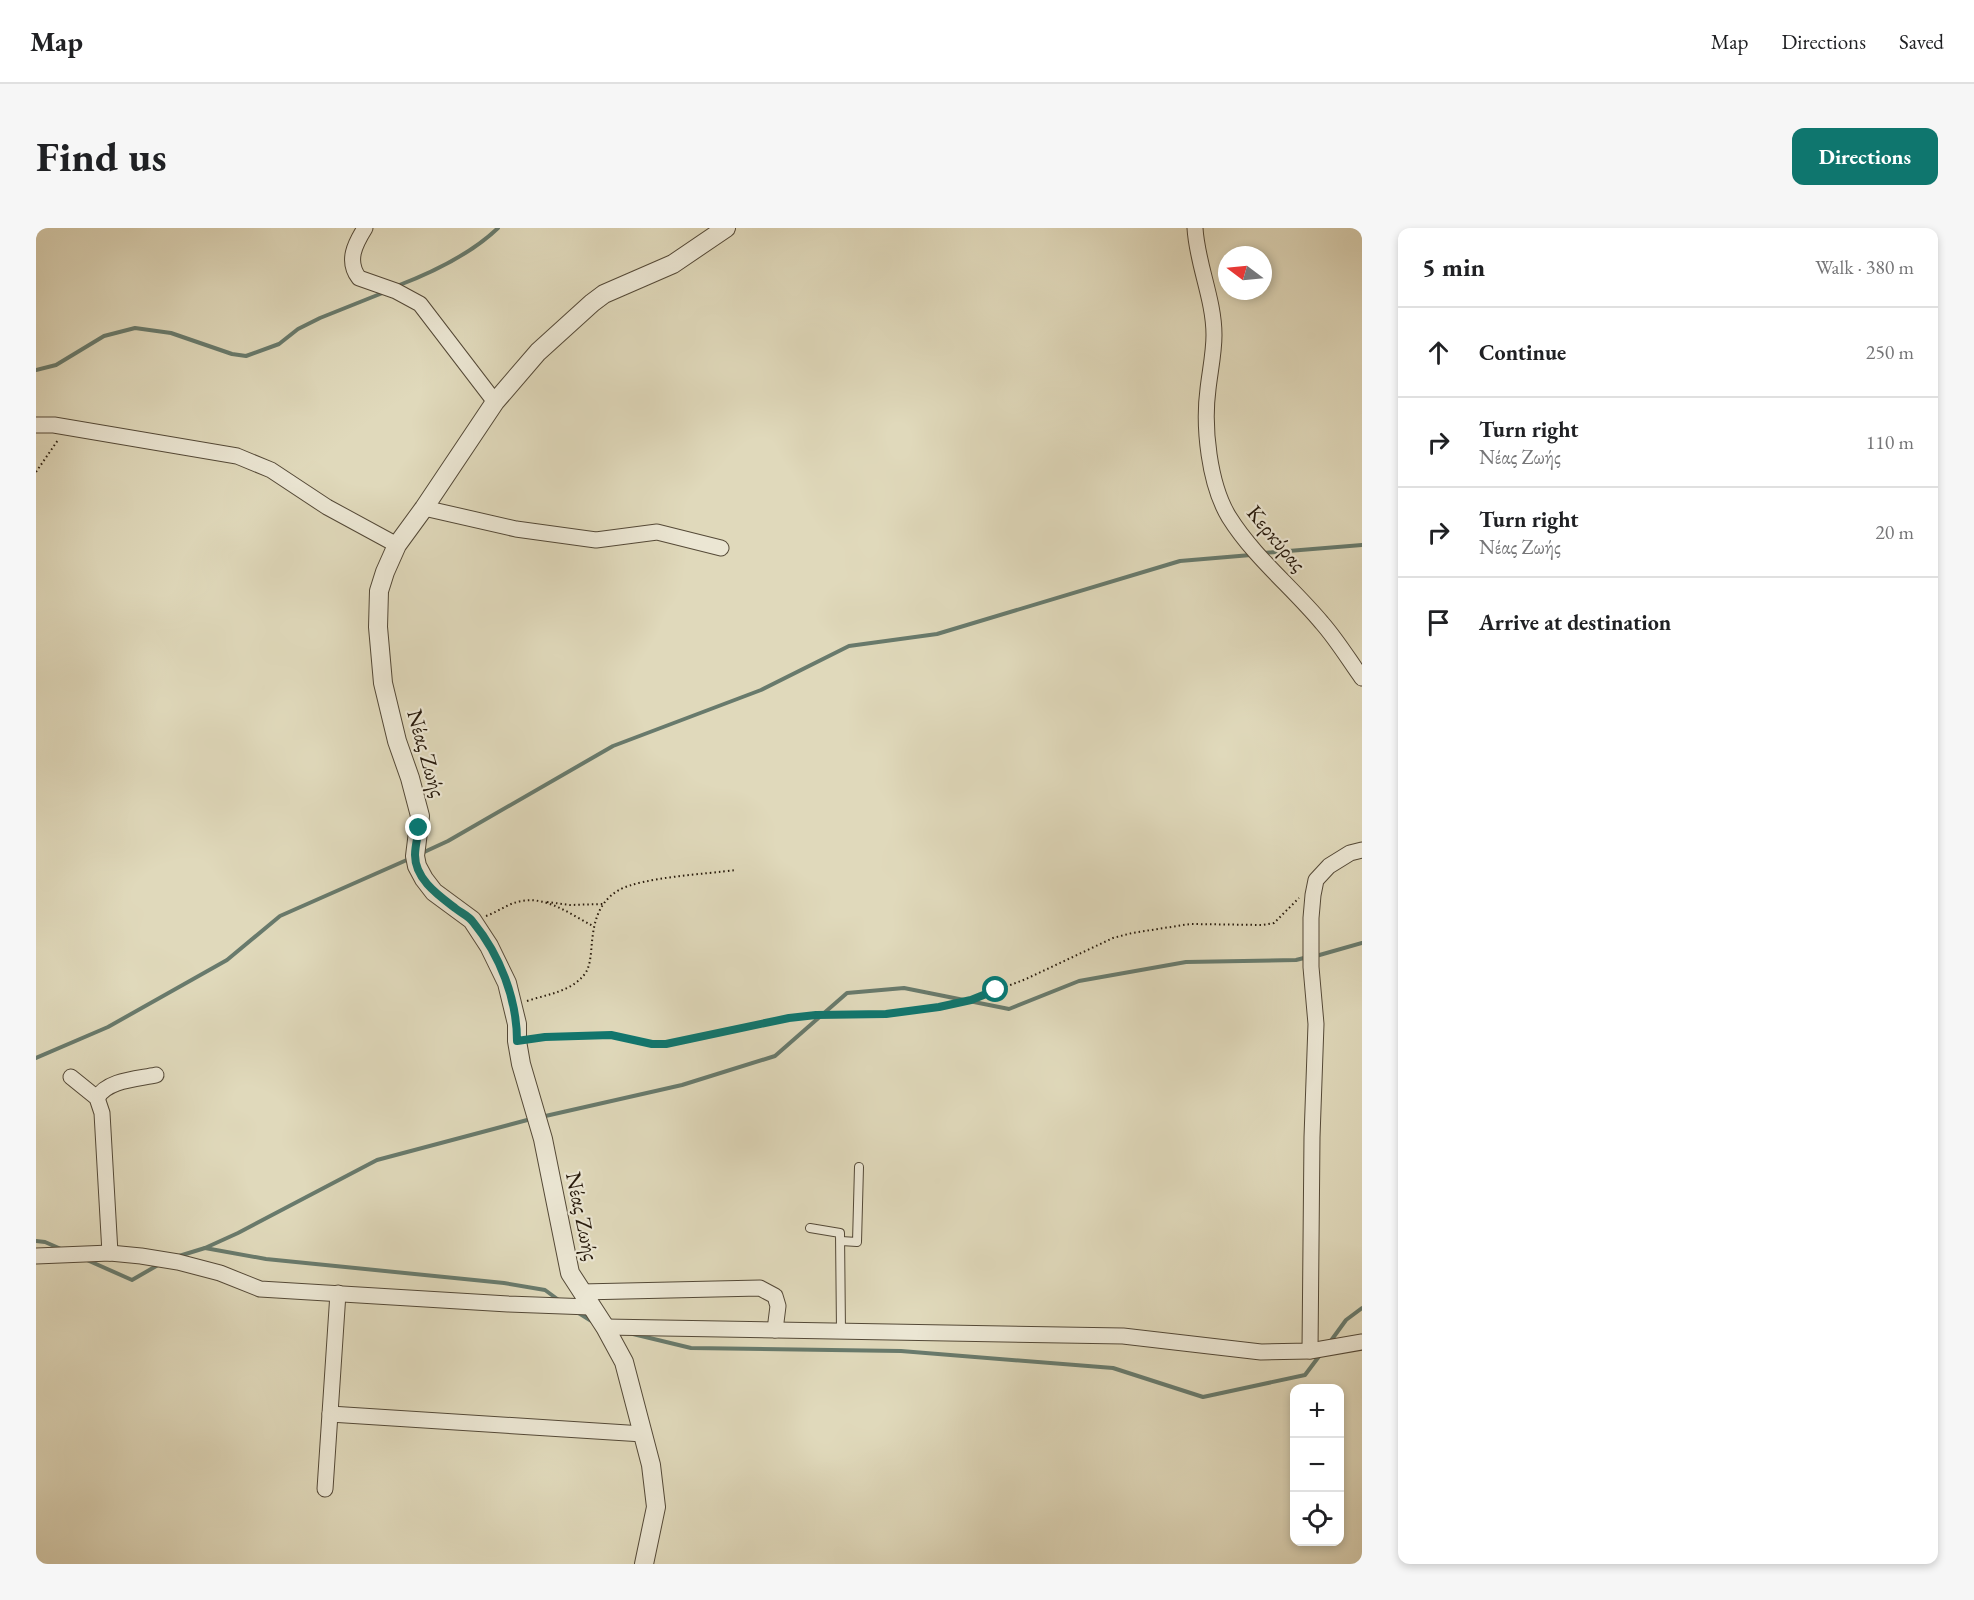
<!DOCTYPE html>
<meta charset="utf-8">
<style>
:root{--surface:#fff;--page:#f6f6f6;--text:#202124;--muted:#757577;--line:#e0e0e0;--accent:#0f766e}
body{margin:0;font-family:"EB Garamond",serif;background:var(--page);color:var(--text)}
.controls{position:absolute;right:18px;bottom:18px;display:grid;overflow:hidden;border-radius:12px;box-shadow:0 3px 9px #0003}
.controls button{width:54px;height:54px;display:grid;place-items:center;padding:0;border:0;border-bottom:2px solid var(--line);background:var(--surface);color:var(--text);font:30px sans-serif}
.compass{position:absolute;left:1182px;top:18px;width:54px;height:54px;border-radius:50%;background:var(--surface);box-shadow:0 3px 9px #0003;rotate:286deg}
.stop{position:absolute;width:18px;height:18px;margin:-14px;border:4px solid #0f766e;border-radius:50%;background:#fff}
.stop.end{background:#0f766e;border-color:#fff;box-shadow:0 2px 6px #0008}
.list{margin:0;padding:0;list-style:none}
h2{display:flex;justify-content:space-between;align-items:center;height:78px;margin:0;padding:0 24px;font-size:26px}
h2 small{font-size:20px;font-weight:400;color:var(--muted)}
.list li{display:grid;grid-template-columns:39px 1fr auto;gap:18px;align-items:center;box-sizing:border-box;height:90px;padding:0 24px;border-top:2px solid var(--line)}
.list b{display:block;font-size:22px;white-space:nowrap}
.list p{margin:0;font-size:20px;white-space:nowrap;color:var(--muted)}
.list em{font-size:20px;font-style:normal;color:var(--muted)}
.icon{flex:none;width:33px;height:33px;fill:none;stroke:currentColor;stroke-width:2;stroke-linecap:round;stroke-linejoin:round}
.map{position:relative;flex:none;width:1326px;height:1336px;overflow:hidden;border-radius:12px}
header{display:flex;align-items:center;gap:36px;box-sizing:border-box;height:84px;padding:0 30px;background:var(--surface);border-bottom:2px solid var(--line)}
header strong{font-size:28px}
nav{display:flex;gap:33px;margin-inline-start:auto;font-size:21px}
.intro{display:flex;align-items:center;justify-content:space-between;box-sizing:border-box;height:144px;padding:0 36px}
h1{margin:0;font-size:42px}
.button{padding:15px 27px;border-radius:12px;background:var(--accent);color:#fff;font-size:21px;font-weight:700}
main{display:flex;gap:36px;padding:0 36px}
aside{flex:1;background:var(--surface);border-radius:12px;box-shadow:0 3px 9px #0003}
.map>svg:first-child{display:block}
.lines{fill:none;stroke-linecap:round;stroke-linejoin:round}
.stream{stroke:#687a6c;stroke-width:4}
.service-casing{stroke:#544937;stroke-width:10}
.minor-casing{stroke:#544937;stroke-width:17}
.tertiary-casing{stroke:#544937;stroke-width:20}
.path{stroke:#26190b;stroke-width:2;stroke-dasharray:1.5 3;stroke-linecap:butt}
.service{stroke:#ebe6d3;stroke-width:8}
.minor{stroke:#ebe6d3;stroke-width:15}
.tertiary{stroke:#ebe6d3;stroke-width:18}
.route{stroke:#0f766e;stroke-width:8}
.labels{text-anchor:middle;stroke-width:4.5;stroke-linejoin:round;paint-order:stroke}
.street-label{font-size:22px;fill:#26190b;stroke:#ebe6d3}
</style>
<header>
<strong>Map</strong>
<nav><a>Map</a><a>Directions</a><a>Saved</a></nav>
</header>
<div class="intro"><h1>Find us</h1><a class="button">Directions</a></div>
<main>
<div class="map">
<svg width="1326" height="1336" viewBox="0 0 1326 1336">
<rect width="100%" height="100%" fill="#e0d9bb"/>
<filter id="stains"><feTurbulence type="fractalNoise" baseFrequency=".00333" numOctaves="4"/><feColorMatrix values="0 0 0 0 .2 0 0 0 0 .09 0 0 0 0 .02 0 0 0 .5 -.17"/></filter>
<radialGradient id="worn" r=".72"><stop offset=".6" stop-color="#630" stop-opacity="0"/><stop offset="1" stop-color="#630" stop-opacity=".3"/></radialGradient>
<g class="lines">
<g class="stream">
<path d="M361 58C395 45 435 26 462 0"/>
<path d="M0 142 20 137 68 108 99 100 135 105 196 126 210 128 243 116 262 101 284 90 349 64"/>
<path d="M1228 325 1326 317"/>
<path d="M386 625 412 613 577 518 725 462 813 418 901 406 1144 333 1215 327"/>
<path d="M1280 728 1326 715"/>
<path d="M0 830 72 799 191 732 244 688 373 631"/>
<path d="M505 889 646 857 739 828 811 765 868 760 973 781 1043 753 1150 734 1260 732 1272 729"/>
<path d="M0 1013 9 1014 25 1021"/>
<path d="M169 1020 230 1031 468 1055 509 1062 524 1073"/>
<path d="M143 1028 169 1020 202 1005 341 932 495 891"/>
<path d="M51 1032 96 1052 122 1037"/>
<path d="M541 1084 557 1094"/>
<path d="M597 1106 655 1120 865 1123 1077 1140 1167 1169 1269 1147 1284 1127"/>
<path d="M1294 1114 1310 1092 1326 1080"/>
</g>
<defs>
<g id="service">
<path d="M774 1000 804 1005 805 1103"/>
<path d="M805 1013 821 1014 823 939"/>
</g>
<g id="minor">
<path d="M329 0C319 16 310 33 323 50L360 63 384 76 459 174"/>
<path d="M1159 0C1161 36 1178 71 1178 107 1178 125 1174 143 1172 161 1167 199 1173 256 1193 289 1218 329 1256 359 1286 395 1301 412 1313 432 1326 450"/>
<path d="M0 197H18L201 228 235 242 291 279 361 317"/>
<path d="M388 280 480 301 560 312 621 304 685 320"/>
<path d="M35 849 61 870 66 885 74 1025"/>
<path d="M61 870C71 852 101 851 120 847"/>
<path d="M0 1028 74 1025 105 1028 142 1034 184 1045 224 1061 472 1076 554 1079"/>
<path d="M545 1064 724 1060 739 1068 742 1078 739 1102"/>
<path d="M569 1099 1087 1108 1225 1124 1274 1123 1326 1114"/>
<path d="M1274 1123 1276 909 1280 796 1275 739V690L1277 667 1280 652 1293 638 1314 625 1326 622"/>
<path d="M294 1186 607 1206"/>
<path d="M289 1261 302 1065"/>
</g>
<path id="tertiary" d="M608 1336 620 1279 615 1237 588 1134 569 1099 534 1045 507 911 485 836 481 813V796L471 755 453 718 436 692 398 664 388 651 381 638 379 628 384 588 374 550 361 513 347 455 342 399 343 363 349 344 361 317 388 280 459 174 502 124 556 75 568 66 637 36 690 0"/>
</defs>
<use href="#service" class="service-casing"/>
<use href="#minor" class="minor-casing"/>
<use href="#tertiary" class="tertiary-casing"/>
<g class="path">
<path d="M0 244 22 212"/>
<path d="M511 674 534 677 568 676"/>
<path d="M450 688C462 684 472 675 486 673 510 668 536 687 557 698"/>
<path d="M491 773C512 766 534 764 548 747 553 741 554 733 555 725 557 700 559 676 583 662 607 649 671 646 700 642"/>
<path d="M496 810 575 807 616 816H630L753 790 780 787 850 786 903 779 935 772 990 751 1077 710 1096 705 1154 696 1226 697 1238 695 1263 670"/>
</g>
<use href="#service" class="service"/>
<use href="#minor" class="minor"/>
<use href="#tertiary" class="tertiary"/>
</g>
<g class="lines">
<path class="route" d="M383 600C382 608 379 618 379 627 379 651 402 667 419 680 425 685 433 688 437 694 464 727 481 771 481 813L509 809 575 807 616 816H630L753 790 780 787 850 786 903 779 935 772 960 762"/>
</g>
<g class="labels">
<g class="street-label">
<text transform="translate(1241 310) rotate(50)" y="8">Κερκύρας</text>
<text transform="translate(391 525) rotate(74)" y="8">Νέας Ζωής</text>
<text transform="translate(547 988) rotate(78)" y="8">Νέας Ζωής</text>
</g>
</g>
<rect width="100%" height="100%" filter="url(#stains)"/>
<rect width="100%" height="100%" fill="url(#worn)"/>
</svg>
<div class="controls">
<button>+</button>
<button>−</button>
<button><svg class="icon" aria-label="locate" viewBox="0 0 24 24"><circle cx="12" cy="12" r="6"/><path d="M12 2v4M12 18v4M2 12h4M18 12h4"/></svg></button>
</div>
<svg class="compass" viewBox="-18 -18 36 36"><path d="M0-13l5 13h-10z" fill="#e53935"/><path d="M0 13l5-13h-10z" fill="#757577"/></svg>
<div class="stop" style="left:960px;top:762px"></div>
<div class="stop end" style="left:383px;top:600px"></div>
</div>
<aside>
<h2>5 min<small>Walk · 380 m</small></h2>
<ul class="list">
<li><svg class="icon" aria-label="ahead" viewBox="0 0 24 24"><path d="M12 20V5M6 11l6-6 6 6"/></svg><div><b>Continue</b></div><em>250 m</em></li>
<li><svg class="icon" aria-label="right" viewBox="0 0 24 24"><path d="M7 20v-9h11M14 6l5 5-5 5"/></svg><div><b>Turn right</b><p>Νέας Ζωής</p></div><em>110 m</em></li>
<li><svg class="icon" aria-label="right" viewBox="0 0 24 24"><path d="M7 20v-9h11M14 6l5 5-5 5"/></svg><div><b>Turn right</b><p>Νέας Ζωής</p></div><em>20 m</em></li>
<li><svg class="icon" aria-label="arrive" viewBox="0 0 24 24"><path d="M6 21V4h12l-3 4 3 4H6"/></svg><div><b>Arrive at destination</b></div></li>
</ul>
</aside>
</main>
